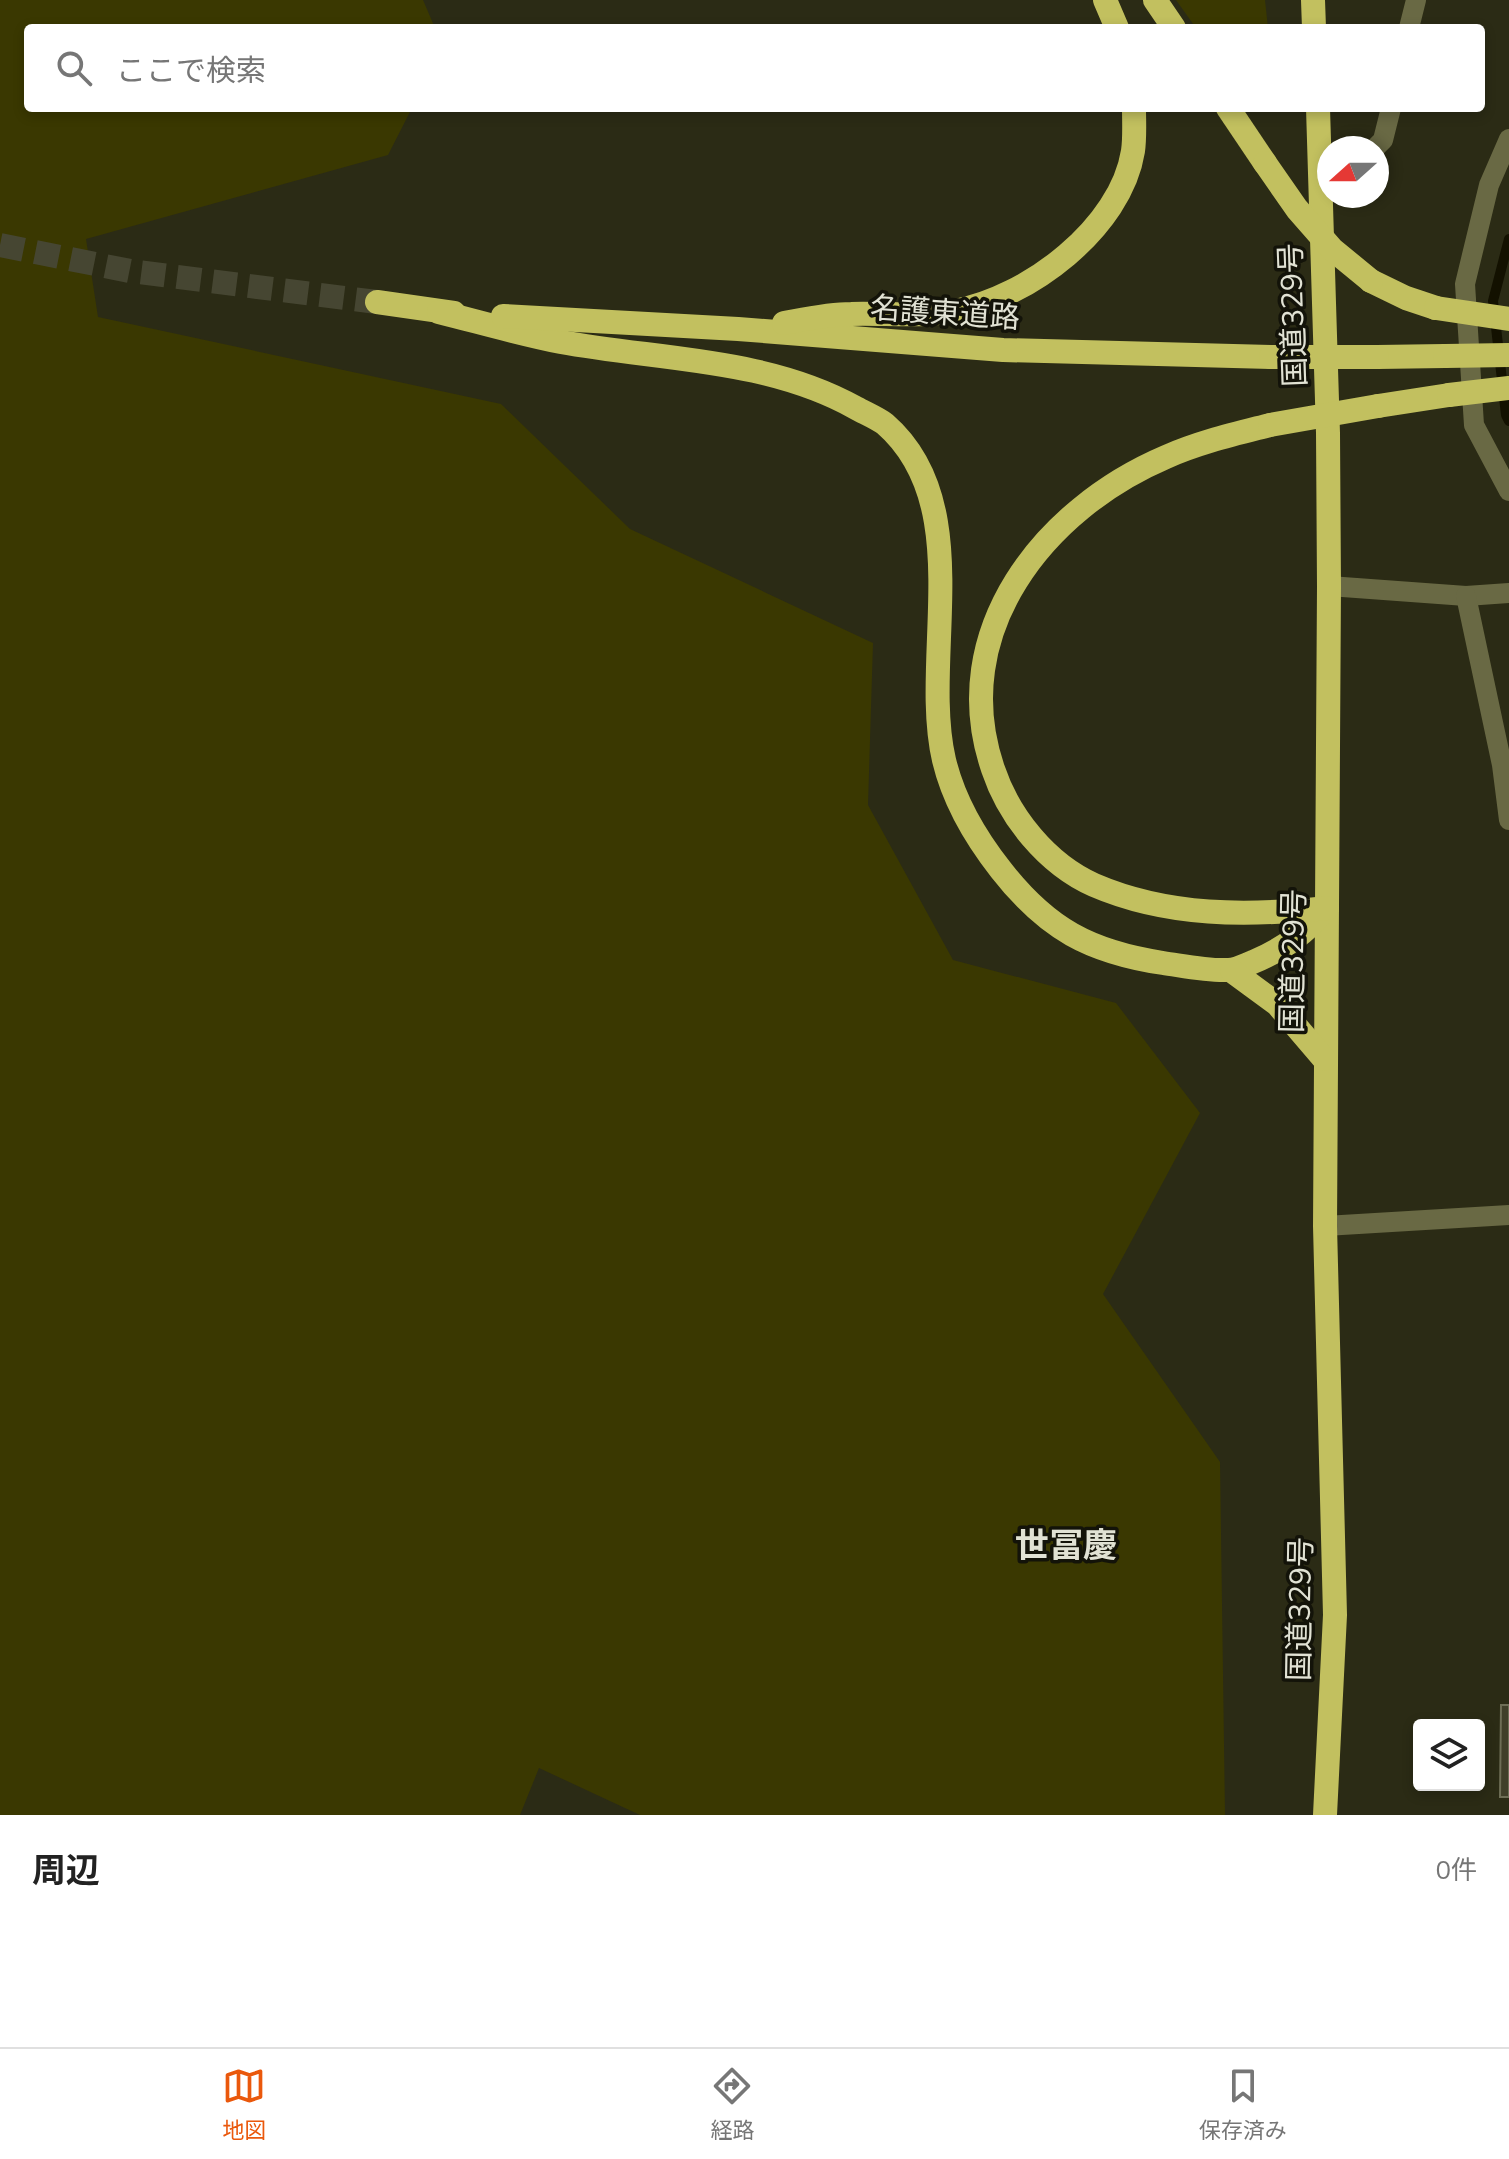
<!DOCTYPE html>
<html lang="ja">
<meta charset="utf-8">
<style>
:root{--surface:#fff;--page:#f6f6f6;--text:#222;--muted:#767676;--line:#e0e0e0;--accent:#ea580c}
body{margin:0;font-family:Mulish,"Noto Sans JP",sans-serif;background:var(--page);color:var(--text)}
.controls{position:absolute;right:24px;bottom:24px;display:grid;overflow:hidden;border-radius:8px;box-shadow:0 4px 12px #0003}
.controls button{width:72px;height:72px;display:grid;place-items:center;padding:0;border:0;border-bottom:2px solid var(--line);background:var(--surface);color:var(--text);font:40px sans-serif}
.compass{position:absolute;left:1317px;top:136px;width:72px;height:72px;border-radius:50%;background:var(--surface);box-shadow:0 4px 12px #0003;rotate:249deg}
.list{margin:0;padding:0;list-style:none}
h2{display:flex;justify-content:space-between;align-items:center;height:104px;margin:0;padding:0 32px;font-size:34px}
h2 small{font-size:26px;font-weight:400;color:var(--muted)}
.icon{flex:none;width:44px;height:44px;fill:none;stroke:currentColor;stroke-width:2;stroke-linecap:round;stroke-linejoin:round}
.map{position:relative;flex:none;width:1509px;height:1815px;overflow:hidden}
.search{position:absolute;background:var(--surface);box-shadow:0 4px 12px #0003;left:24px;right:24px;top:24px;height:88px;display:flex;align-items:center;gap:20px;box-sizing:border-box;padding:0 28px;border-radius:8px;color:var(--muted);font-size:30px}
.sheet{height:232px;background:var(--surface)}
nav{display:flex;justify-content:space-around;align-items:center;box-sizing:border-box;height:112px;border-top:2px solid var(--line);background:var(--surface);font-size:22px;color:var(--muted)}
nav a{display:grid;justify-items:center;gap:4px}
nav .on{color:var(--accent)}
.map>svg:first-child{display:block}
.green{fill:#3a3801}
.lines{fill:none;stroke-linecap:round;stroke-linejoin:round}
.stream{stroke:#131100;stroke-width:10}
.building{fill:#403f29;stroke:#6e6e56;stroke-width:2}
.highway-tunnel{stroke:#464632;stroke-width:24;stroke-dasharray:24 12;stroke-linecap:butt}
.street{stroke:#696944;stroke-width:20}
.highway{stroke:#c2c05f;stroke-width:24}
.highway-bridge{stroke:#c2c05f;stroke-width:24}
.labels{text-anchor:middle;stroke-width:7;stroke-linejoin:round;paint-order:stroke}
.street-label{font-size:30px;fill:#e1e2d4;stroke:#131309}
.quarter-label{font-size:34px;font-weight:bold;fill:#e1e2d4;stroke:#131309}
</style>
<div class="map">
<svg width="1509" height="1815" viewBox="0 0 1509 1815">
<rect width="100%" height="100%" fill="#2b2b15"/>
<g class="green">
<path d="M0 0H423L435 28H28V108H412L388 155 86 239 98 317 501 404 630 529 873 643 868 805 953 960 1116 1003 1200 1113 1103 1294 1220 1462 1225 1815H640L539 1768 520 1815H0Z"/>
<path d="M1176 0H1265L1268 28H1196Z"/>
</g>
<g class="lines">
<path class="stream" d="M1509 239 1493 301 1506 415 1509 421"/>
</g>
<path class="building" d="M1501 1705H1509V1797H1500Z"/>
<g class="lines">
<path class="highway-tunnel" d="M0 245 130 271 377 302"/>
<g class="street">
<path d="M1409 28 1416 0"/>
<path d="M1509 139 1489 185 1465 284 1474 425 1509 491"/>
<path d="M1375 148 1383 140 1391 108"/>
<path d="M1329 586 1466 596 1509 593"/>
<path d="M1466 596 1502 765 1509 820"/>
<path d="M1325 1226 1509 1215"/>
</g>
<g class="highway">
<path d="M1105 0 1117 28"/>
<path d="M1155 0 1174 28"/>
<path d="M1313 0 1314 28"/>
<path d="M1228 108 1265 163"/>
<path d="M1318 108 1328 433 1329 586 1325 1226 1335 1615 1325 1815"/>
<path d="M1371 281 1406 298 1436 308"/>
<path d="M377 302 454 313"/>
<path d="M439 312C479 322 520 334 561 342 659 360 767 358 856 408 865 413 877 418 885 424 978 505 920 657 944 760 954 802 975 837 1001 870 1047 929 1090 952 1163 963 1184 966 1207 971 1228 970 1237 970 1245 965 1253 962 1284 949 1305 933 1327 908"/>
<path d="M503 316 738 329 1003 350 1271 357"/>
<path d="M784 323C806 319 829 314 851 314 885 313 921 317 955 311 1028 298 1121 228 1133 151 1135 137 1134 122 1134 108"/>
<path d="M1377 357 1445 356"/>
<path d="M1378 406 1449 395"/>
<path d="M1270 425C1235 434 1200 442 1166 457 1044 509 946 632 993 769 1009 817 1047 864 1094 885 1168 917 1248 916 1327 908"/>
<path d="M1232 971 1277 1004 1324 1059"/>
</g>
<g class="highway-bridge">
<path d="M1265 163 1297 209 1332 249 1371 281"/>
<path d="M1436 308 1509 319"/>
<path d="M1445 356 1509 355"/>
<path d="M1271 357H1377"/>
<path d="M1449 395 1509 388"/>
<path d="M1270 425 1378 406"/>
</g>
</g>
<g class="labels">
<g class="street-label">
<text transform="translate(945 313) rotate(4)" y="10">名護東道路</text>
<text transform="translate(1293 315) rotate(-92)" y="10">国道329号</text>
<text transform="translate(1293 961) rotate(-89)" y="10">国道329号</text>
<text transform="translate(1300 1609) rotate(-89)" y="10">国道329号</text>
</g>
<g class="quarter-label">
<text x="1066" y="1557">世冨慶</text>
</g>
</g>
</svg>
<div class="controls">
<button><svg class="icon" aria-label="layers" viewBox="0 0 24 24"><path d="M12 4l9 5-9 5-9-5zM3 14l9 5 9-5"/></svg></button>
</div>
<svg class="compass" viewBox="-18 -18 36 36"><path d="M0-13l5 13h-10z" fill="#e53935"/><path d="M0 13l5-13h-10z" fill="#767676"/></svg>
<div class="search"><svg class="icon" aria-label="search" viewBox="0 0 24 24"><circle cx="10" cy="10" r="6"/><path d="M15 15l6 6"/></svg>ここで検索</div>
</div>
<section class="sheet">
<h2>周辺<small>0件</small></h2>
<ul class="list">
</ul>
</section>
<nav>
<a class="on"><svg class="icon" aria-label="map" viewBox="0 0 24 24"><path d="M3 6l6-2 6 2 6-2v14l-6 2-6-2-6 2zM9 4v14M15 6v14"/></svg>地図</a>
<a><svg class="icon" aria-label="directions" viewBox="0 0 24 24"><path d="M12 3l9 9-9 9-9-9zM9 14v-3h6M13 9l2 2-2 2"/></svg>経路</a>
<a><svg class="icon" aria-label="saved" viewBox="0 0 24 24"><path d="M7 4h10v16l-5-4-5 4z"/></svg>保存済み</a>
</nav>
